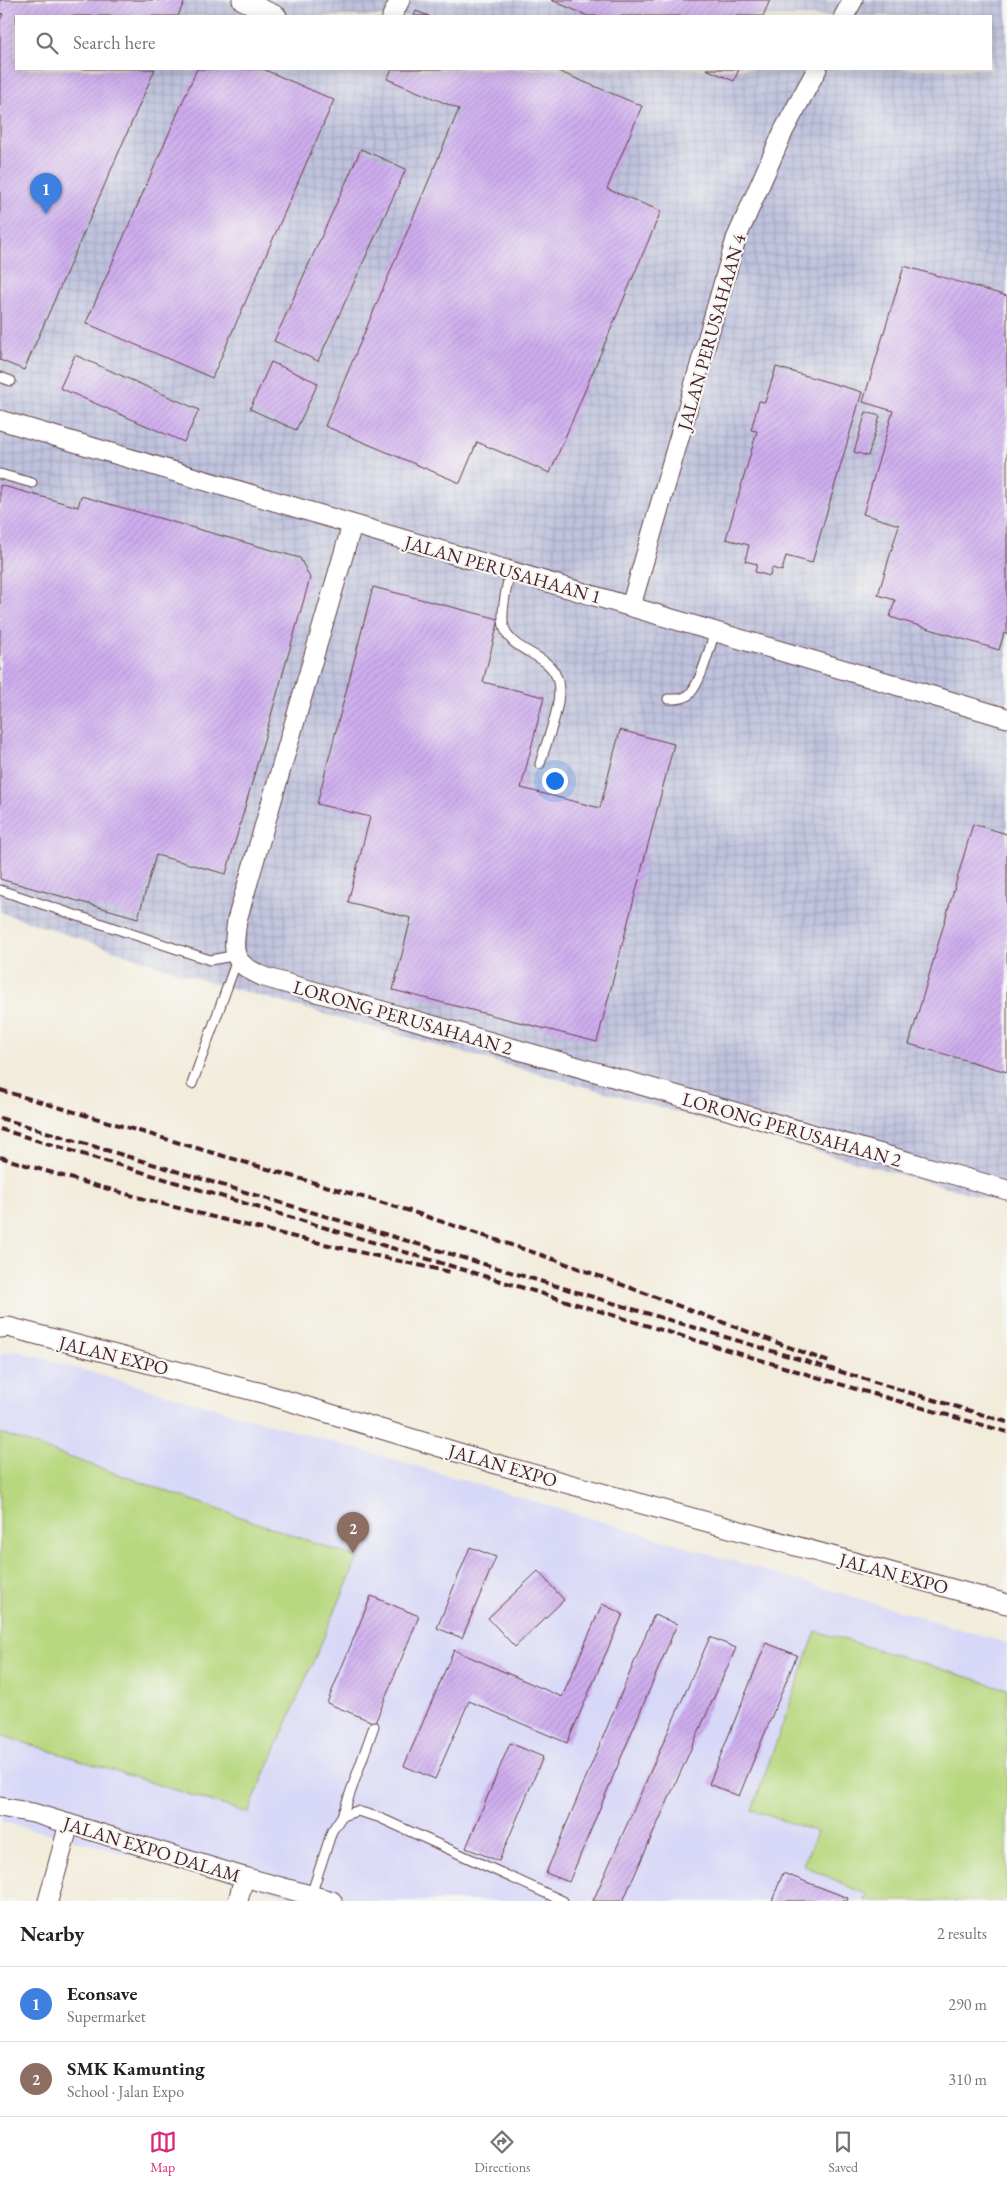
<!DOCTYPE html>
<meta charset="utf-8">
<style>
:root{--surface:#fff;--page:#f6f6f6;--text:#202124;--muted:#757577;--line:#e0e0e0;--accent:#db2777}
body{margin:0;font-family:"EB Garamond",serif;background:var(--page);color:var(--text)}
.you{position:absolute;left:554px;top:780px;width:18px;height:18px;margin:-12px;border:4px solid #fff;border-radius:50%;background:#1a73e8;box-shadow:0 0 0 8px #1a73e833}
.badge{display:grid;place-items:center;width:32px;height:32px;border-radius:50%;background:var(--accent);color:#fff;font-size:16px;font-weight:700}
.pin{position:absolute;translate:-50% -41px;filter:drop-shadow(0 1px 2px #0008)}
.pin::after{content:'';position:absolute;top:26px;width:18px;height:15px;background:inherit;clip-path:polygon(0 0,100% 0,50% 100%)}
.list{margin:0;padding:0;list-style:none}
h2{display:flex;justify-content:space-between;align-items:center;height:65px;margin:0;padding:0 20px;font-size:21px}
h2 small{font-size:16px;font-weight:400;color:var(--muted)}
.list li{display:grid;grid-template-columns:32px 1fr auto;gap:15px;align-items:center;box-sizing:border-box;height:75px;padding:0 20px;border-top:1px solid var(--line)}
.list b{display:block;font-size:19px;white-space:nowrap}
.list p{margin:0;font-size:16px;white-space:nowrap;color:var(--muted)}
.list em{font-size:16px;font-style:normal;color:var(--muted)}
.icon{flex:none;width:28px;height:28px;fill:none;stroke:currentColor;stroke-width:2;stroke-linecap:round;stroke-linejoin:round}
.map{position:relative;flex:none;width:1007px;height:1901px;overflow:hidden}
.search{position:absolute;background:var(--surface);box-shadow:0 2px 12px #0003;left:15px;right:15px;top:15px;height:55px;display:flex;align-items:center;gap:12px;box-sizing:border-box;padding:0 18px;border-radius:0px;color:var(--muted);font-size:19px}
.sheet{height:215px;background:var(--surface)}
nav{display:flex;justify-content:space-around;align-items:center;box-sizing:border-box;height:70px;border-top:1px solid var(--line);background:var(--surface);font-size:14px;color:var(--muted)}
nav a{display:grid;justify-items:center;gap:2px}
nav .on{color:var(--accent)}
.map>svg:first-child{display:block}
.built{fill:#d7d7f8}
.industrial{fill:url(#industrial-grid);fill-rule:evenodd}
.pitch{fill:#b7d87f;stroke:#807c55}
.building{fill:url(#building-hatch)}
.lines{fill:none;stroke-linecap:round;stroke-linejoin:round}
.service-casing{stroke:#633e45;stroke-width:11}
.minor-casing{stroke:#633e45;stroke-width:21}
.service{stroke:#fff;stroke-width:9}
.minor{stroke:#fff;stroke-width:19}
.rail{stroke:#4a1f2b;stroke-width:4;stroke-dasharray:8 4;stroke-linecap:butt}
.labels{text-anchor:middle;stroke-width:4.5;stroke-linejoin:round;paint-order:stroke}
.street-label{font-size:19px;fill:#4a1f2b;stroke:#f6f6f2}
</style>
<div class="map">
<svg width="1007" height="1901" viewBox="0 0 1007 1901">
<defs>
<pattern id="industrial-grid" width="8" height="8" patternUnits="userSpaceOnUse" patternTransform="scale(1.25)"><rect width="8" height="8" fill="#bfc2dd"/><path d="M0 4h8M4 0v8" fill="none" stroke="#a6a6be"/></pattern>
<pattern id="building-hatch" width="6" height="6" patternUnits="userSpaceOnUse" patternTransform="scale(1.25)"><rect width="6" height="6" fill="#ceadee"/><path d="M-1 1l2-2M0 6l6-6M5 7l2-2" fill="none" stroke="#b294cc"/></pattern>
</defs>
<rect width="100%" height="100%" fill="#f6f6f2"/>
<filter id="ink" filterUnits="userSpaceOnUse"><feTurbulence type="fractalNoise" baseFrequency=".02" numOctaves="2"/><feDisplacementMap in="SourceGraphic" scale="10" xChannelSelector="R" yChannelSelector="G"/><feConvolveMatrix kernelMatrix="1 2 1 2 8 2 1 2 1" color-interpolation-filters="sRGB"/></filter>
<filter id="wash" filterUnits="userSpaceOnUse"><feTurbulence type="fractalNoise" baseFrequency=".0096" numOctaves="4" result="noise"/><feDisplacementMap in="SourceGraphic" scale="20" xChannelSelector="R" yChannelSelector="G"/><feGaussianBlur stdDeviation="1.12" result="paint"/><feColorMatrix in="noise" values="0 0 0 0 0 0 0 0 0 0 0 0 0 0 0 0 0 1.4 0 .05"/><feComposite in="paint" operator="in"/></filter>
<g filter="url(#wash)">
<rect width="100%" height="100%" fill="#f2ecdb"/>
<path class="built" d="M16 1351 406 1463 1007 1643V1901H310L0 1821V1354Z"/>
<path class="industrial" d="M0 0H1007V1204L199 979 0 912ZM16 16H991V69H16Z"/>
<g class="pitch">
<path d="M0 1433 358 1558 248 1813 0 1735Z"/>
<path d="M816 1631 1007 1689V1901H865L867 1895 803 1865 817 1832 752 1810Z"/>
</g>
<g id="blocks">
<g class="building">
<path d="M0 0H185L178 16H16V69H155L24 370 0 360V20L3 14 0 13Z"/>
<path d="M551 0H770L763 16H588Z"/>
<path d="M416 11 429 16H414Z"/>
<path d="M197 69H263L334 100 212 378 86 323Z"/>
<path d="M392 69H553L642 106 607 189 661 211 550 473 477 442 460 483 325 426 459 109 387 79Z"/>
<path d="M706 69H739L734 81Z"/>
<path d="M361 149 406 169 318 361 274 341Z"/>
<path d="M904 266 1007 296V634L1004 633 999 650 890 617 895 600 878 595 899 525 863 514 893 411 863 402Z"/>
<path d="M75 355 199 410 184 442 60 388Z"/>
<path d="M271 362 318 383 296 430 250 409Z"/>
<path d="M776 367 862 392 812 563 786 556 782 571 772 568 770 576 755 572 757 564 745 561 749 545 726 539 757 431 751 430 759 401 765 402Z"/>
<path d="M866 412 880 416 868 456 854 452Z"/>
<path d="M0 485 78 507 81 496 300 558 310 578 226 874 156 855 138 918 0 879Z"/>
<path d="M373 587 499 619 483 682 544 697 521 788 600 808 620 730 674 744 597 1042 393 990 411 918 348 902 370 817 317 804Z"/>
<path d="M973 824 1007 834V1072L909 1044Z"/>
<path d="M470 1547 496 1557 462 1638 437 1628Z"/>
<path d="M538 1571 564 1600 515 1647 488 1618Z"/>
<path d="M371 1596 419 1616 375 1723 327 1703Z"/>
<path d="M602 1604 623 1614 567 1743 469 1701 435 1779 404 1766 454 1650 562 1697Z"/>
<path d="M654 1615 677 1624 569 1882 546 1873Z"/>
<path d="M710 1637 736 1648 623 1901H593Z"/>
<path d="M766 1643 797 1655 739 1796 709 1784Z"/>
<path d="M510 1743 543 1757 499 1861 466 1848Z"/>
<path d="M783 1873 848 1898 847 1901H772Z"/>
</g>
</g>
</g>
<g filter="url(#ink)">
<use href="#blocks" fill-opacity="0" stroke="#633e45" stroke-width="1"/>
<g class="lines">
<defs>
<g id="service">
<path d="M0 377 11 381"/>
<path d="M0 474 32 483"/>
<path d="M510 571C507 587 502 604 503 620 505 655 552 650 558 682 563 704 546 742 540 764"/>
<path d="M668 699C675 699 681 700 687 696 700 688 710 646 715 631"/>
<path d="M0 890 210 960 227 957 234 952"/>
<path d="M192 1084 237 960"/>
<path d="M342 1816 374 1726"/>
<path d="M311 1895 332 1831 342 1816 357 1811 378 1817 563 1901"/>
</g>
<g id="minor">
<path d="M242 0 277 16"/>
<path d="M392 16 400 0"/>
<path d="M844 16 853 0"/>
<path d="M0 420 1007 718"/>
<path d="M352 525 237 920C233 954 230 962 264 977L1007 1190"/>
<path d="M631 606 736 239 784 130 817 69"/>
<path d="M0 1328 8 1327 262 1393 496 1464 1007 1604"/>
<path d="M0 1807 33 1813 244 1877 332 1901"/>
<path d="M48 1901 69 1824"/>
<path d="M238 1901 244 1877"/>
</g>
</defs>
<use href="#service" class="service-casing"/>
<use href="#minor" class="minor-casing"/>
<use href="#service" class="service"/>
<use href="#minor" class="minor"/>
<g class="rail">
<path d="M0 1090 410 1211 556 1260 829 1362"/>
<path d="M0 1118 1007 1422"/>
<path d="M0 1129 856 1389 1007 1432"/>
<path d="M0 1157C148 1203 299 1240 451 1272"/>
</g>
</g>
</g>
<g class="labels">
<g class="street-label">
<text transform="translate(711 332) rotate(-74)" y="7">JALAN PERUSAHAAN 4</text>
<text transform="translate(503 569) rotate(16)" y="7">JALAN PERUSAHAAN 1</text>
<text transform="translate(403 1017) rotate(16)" y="7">LORONG PERUSAHAAN 2</text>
<text transform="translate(792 1129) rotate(16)" y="7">LORONG PERUSAHAAN 2</text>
<text transform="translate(114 1355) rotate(14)" y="7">JALAN EXPO</text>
<text transform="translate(503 1465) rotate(16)" y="7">JALAN EXPO</text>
<text transform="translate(894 1573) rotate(15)" y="7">JALAN EXPO</text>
<text transform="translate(152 1849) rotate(17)" y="7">JALAN EXPO DALAM</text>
</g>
</g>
</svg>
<div class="you"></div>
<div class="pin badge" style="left:46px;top:214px;background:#3f7fe0">1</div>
<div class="pin badge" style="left:353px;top:1553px;background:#8d6e63">2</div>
<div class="search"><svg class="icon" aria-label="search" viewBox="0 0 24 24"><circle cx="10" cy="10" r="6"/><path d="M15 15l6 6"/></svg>Search here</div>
</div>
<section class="sheet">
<h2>Nearby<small>2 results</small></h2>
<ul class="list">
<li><span class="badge" style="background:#3f7fe0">1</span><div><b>Econsave</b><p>Supermarket</p></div><em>290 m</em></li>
<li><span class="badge" style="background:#8d6e63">2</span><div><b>SMK Kamunting</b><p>School · Jalan Expo</p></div><em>310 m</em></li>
</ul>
</section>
<nav>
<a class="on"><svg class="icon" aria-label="map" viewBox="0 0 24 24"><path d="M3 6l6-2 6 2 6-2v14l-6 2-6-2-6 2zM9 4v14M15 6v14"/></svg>Map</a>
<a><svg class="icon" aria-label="directions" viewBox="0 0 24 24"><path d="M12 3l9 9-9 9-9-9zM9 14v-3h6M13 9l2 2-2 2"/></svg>Directions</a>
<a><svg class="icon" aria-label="saved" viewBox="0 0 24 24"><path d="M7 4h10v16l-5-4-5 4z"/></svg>Saved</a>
</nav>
